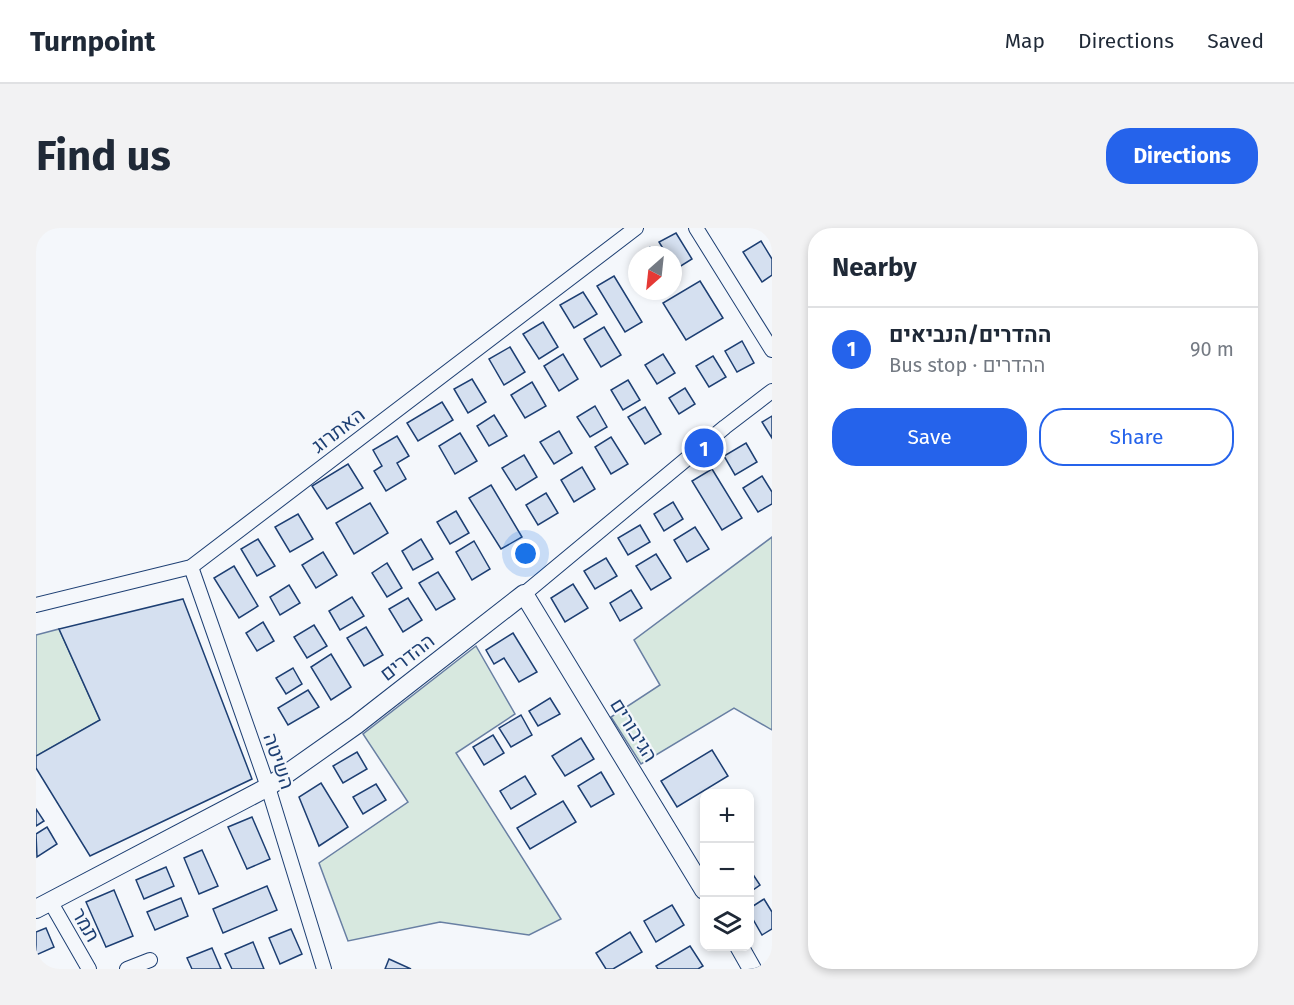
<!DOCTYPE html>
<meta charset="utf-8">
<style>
:root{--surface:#fff;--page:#f2f2f3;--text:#1f2937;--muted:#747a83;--line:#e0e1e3;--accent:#2563eb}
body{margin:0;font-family:"Fira Sans",Heebo,sans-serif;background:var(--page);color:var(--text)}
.controls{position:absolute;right:18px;bottom:18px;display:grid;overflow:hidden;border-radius:12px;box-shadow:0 3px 9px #0003}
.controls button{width:54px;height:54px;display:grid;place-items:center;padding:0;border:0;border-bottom:2px solid var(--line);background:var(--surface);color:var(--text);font:30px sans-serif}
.compass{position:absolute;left:592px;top:18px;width:54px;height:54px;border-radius:50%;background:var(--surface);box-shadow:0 3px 9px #0003;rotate:207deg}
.you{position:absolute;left:490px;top:326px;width:21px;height:21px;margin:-15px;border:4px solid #fff;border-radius:50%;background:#1a73e8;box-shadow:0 0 0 9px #1a73e833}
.badge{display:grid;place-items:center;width:39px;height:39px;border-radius:50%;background:var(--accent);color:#fff;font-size:20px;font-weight:700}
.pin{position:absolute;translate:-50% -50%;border:3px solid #fff;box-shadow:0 2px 6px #0006}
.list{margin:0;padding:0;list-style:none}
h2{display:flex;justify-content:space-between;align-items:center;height:78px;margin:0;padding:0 24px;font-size:26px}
h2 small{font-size:20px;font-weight:400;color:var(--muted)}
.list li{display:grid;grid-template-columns:39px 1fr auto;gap:18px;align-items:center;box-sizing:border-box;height:84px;padding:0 24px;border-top:2px solid var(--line)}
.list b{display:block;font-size:22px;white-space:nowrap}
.list p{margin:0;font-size:20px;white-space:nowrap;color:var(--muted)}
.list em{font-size:20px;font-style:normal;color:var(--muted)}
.actions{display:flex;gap:12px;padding:18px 24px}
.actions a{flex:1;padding:14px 0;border:2px solid var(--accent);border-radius:24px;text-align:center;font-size:21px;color:var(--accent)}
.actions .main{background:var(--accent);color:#fff}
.icon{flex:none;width:33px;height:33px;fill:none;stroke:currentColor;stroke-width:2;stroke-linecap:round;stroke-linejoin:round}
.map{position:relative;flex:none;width:736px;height:741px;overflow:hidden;border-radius:24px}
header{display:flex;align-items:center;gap:36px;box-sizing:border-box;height:84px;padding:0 30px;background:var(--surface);border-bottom:2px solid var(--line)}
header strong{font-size:28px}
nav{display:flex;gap:33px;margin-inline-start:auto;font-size:21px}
.intro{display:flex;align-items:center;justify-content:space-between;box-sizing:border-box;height:144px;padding:0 36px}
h1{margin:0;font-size:42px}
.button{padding:15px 27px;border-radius:24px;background:var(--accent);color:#fff;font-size:21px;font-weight:700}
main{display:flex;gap:36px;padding:0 36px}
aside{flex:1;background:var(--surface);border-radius:24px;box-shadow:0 3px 9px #0003}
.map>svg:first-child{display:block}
.green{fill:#d7e8df;stroke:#687fa3;stroke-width:1.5}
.building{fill:#d5e0f0;stroke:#1d3f73;stroke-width:1.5}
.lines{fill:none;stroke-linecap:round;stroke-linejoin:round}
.minor-casing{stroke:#1d3f73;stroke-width:16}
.tertiary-casing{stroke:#1d3f73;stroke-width:20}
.minor{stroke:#f4f7fb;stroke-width:14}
.tertiary{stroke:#f4f7fb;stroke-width:18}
.labels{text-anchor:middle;stroke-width:4.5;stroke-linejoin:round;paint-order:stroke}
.street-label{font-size:20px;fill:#1d3f73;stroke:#f4f7fb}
</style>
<header>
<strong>Turnpoint</strong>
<nav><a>Map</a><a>Directions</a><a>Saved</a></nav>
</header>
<div class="intro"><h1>Find us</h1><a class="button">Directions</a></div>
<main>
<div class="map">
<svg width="736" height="741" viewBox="0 0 736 741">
<rect width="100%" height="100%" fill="#f4f7fb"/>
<g class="green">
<path d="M736 309V502L698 480 605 536 575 489 624 457 598 412Z"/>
<path d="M23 401 64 492 0 528V407Z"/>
<path d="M440 418 479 486 420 525 525 691 493 707 404 694 312 713 283 635 372 574 327 506Z"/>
</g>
<g class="building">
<path d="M640 5 656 31 640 41 637 37V27H631L623 14Z"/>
<path d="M725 13 736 31V47L726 54 707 24Z"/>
<path d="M614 19 619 27H602Z"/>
<path d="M578 48 606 94 589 104 561 58Z"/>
<path d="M664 53 687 90 650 112 627 75Z"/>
<path d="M547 64 561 86 538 100 524 77Z"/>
<path d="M507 94 522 119 503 131 487 106Z"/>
<path d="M568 99 585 127 565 139 548 111Z"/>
<path d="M706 113 718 135 701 144 689 123Z"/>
<path d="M474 119 489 144 468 157 453 131Z"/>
<path d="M527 126 542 151 523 163 508 138Z"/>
<path d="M627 126 639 145 621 156 609 137Z"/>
<path d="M677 128 690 149 673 159 660 138Z"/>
<path d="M436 151 450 174 432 185 418 161Z"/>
<path d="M592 152 604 172 587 182 575 162Z"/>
<path d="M496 154 510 178 489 190 475 167Z"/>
<path d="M649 160 659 176 643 186 633 170Z"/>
<path d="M406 174 417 192 382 213 371 195Z"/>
<path d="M559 178 571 199 554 209 541 189Z"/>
<path d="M609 179 625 206 609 216 592 189Z"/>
<path d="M458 187 471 208 453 218 441 198Z"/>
<path d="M736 188V210L726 194Z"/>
<path d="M523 203 536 225 518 236 504 214Z"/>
<path d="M424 205 441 233 419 246 403 218Z"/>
<path d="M361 208 373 228 361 235 370 251 350 263 338 243 346 238 337 222Z"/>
<path d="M575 209 592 236 575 246 559 219Z"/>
<path d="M710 215 721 234 699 247 688 228Z"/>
<path d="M488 227 501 249 480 262 466 240Z"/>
<path d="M312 236 327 260 291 281 276 258Z"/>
<path d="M546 239 559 261 538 274 525 252Z"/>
<path d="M676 241 706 290 686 302 656 253Z"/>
<path d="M726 248 736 264V276L722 284 707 260Z"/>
<path d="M455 257 486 309 465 321 433 270Z"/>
<path d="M510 265 522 285 502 297 490 277Z"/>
<path d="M637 274 647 291 628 303 618 286Z"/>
<path d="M334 275 352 305 318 326 300 295Z"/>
<path d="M420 283 433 305 414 316 401 294Z"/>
<path d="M262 286 277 311 254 324 239 299Z"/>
<path d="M604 297 614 314 592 327 582 310Z"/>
<path d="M659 299 673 321 651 334 638 312Z"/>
<path d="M222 311 239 338 221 348 205 321Z"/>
<path d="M385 311 397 331 377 342 366 323Z"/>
<path d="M438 313 454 341 436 352 420 324Z"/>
<path d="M287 324 301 347 280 360 266 337Z"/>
<path d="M620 326 635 350 615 362 600 338Z"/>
<path d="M570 330 581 348 559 361 548 343Z"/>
<path d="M351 335 366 360 351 369 336 345Z"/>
<path d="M198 338 222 378 203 390 178 350Z"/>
<path d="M402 344 419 371 400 382 383 355Z"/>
<path d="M537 356 552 380 529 394 515 370Z"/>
<path d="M253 357 264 375 244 387 234 369Z"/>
<path d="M595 362 606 380 584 393 574 375Z"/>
<path d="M316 369 328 388 304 402 293 383Z"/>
<path d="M372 370 386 392 367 404 353 381Z"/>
<path d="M147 371 216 551 54 628 0 540V528L64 492 23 401Z"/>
<path d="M227 394 238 413 221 423 210 405Z"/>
<path d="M278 397 291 418 271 430 258 409Z"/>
<path d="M330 399 347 427 328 438 311 410Z"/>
<path d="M477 405 501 444 483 454 468 430 458 436 450 422Z"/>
<path d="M295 426 315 459 295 472 275 439Z"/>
<path d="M257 440 266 456 250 466 240 450Z"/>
<path d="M272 462 283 479 252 497 242 480Z"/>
<path d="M514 470 524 486 502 498 493 483Z"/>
<path d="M485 487 496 507 475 519 463 500Z"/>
<path d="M457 507 468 525 448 537 437 519Z"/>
<path d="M545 510 558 531 529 548 516 528Z"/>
<path d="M676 522 692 548 641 579 625 553Z"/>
<path d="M321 524 331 541 307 555 297 538Z"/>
<path d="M565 544 578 566 555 579 542 558Z"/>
<path d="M489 548 500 566 475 581 464 563Z"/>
<path d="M285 555 312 599 283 618 263 569Z"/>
<path d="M340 556 350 572 327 586 317 569Z"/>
<path d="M527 573 540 594 494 621 481 600Z"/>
<path d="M0 581 8 593 0 598Z"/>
<path d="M216 589 234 631 211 641 192 599Z"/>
<path d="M11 599 21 616 1 629 0 606Z"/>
<path d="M166 622 182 658 163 666 148 630Z"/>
<path d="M130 639 138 658 108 671 100 652Z"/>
<path d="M714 642 724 657 714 664Z"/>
<path d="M231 658 241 682 187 705 177 681Z"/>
<path d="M78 662 97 708 70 719 50 674Z"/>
<path d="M145 670 152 688 119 702 111 684Z"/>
<path d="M728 671 736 684V701L726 707 714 686V680Z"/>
<path d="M636 677 648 697 620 714 608 693Z"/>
<path d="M10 700 18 719 0 727V704Z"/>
<path d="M255 701 266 726 244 736 233 710Z"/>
<path d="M594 704 606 724 577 741H570L560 725Z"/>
<path d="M217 714 228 741H196L189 726Z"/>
<path d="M654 718 667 738 662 741H622L620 738Z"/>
<path d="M176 720 185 741H156L151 730Z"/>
<path d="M353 731 375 741H349Z"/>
</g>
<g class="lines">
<defs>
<g id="minor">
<path d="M660 0 736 122"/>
<path d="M155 339 232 559 288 741"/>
<path d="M488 366 689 199 736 163"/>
<path d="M0 377 155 339 600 0"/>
<path d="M14 673 53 741"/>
<path d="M91 741 114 732"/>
</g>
<g id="tertiary">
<path d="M0 681 232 559 320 497 488 366 668 662"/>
<path d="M703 718 716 741"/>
</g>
</defs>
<use href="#minor" class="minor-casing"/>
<use href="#tertiary" class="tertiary-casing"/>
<use href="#minor" class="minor"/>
<use href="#tertiary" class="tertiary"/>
</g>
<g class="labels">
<g class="street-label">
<text transform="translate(302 202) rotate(-37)" y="7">האתרוג</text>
<text transform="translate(371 429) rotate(-38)" y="7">ההדרים</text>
<text transform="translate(598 502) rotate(58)" y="7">הגיבורים</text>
<text transform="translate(243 533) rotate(71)" y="7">השיטה</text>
<text transform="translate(50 697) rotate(60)" y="7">תמר</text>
</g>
</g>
</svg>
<div class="controls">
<button>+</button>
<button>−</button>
<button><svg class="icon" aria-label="layers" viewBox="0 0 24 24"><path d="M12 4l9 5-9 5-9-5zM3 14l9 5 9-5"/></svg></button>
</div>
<svg class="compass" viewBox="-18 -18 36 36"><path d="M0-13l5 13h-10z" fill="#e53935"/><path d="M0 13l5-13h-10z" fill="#747a83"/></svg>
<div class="you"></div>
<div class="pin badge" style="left:668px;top:220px">1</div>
</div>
<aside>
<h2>Nearby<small></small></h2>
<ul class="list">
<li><span class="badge">1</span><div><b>ההדרים/הנביאים</b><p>Bus stop · ההדרים</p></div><em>90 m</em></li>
</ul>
<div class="actions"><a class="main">Save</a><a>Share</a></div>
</aside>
</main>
